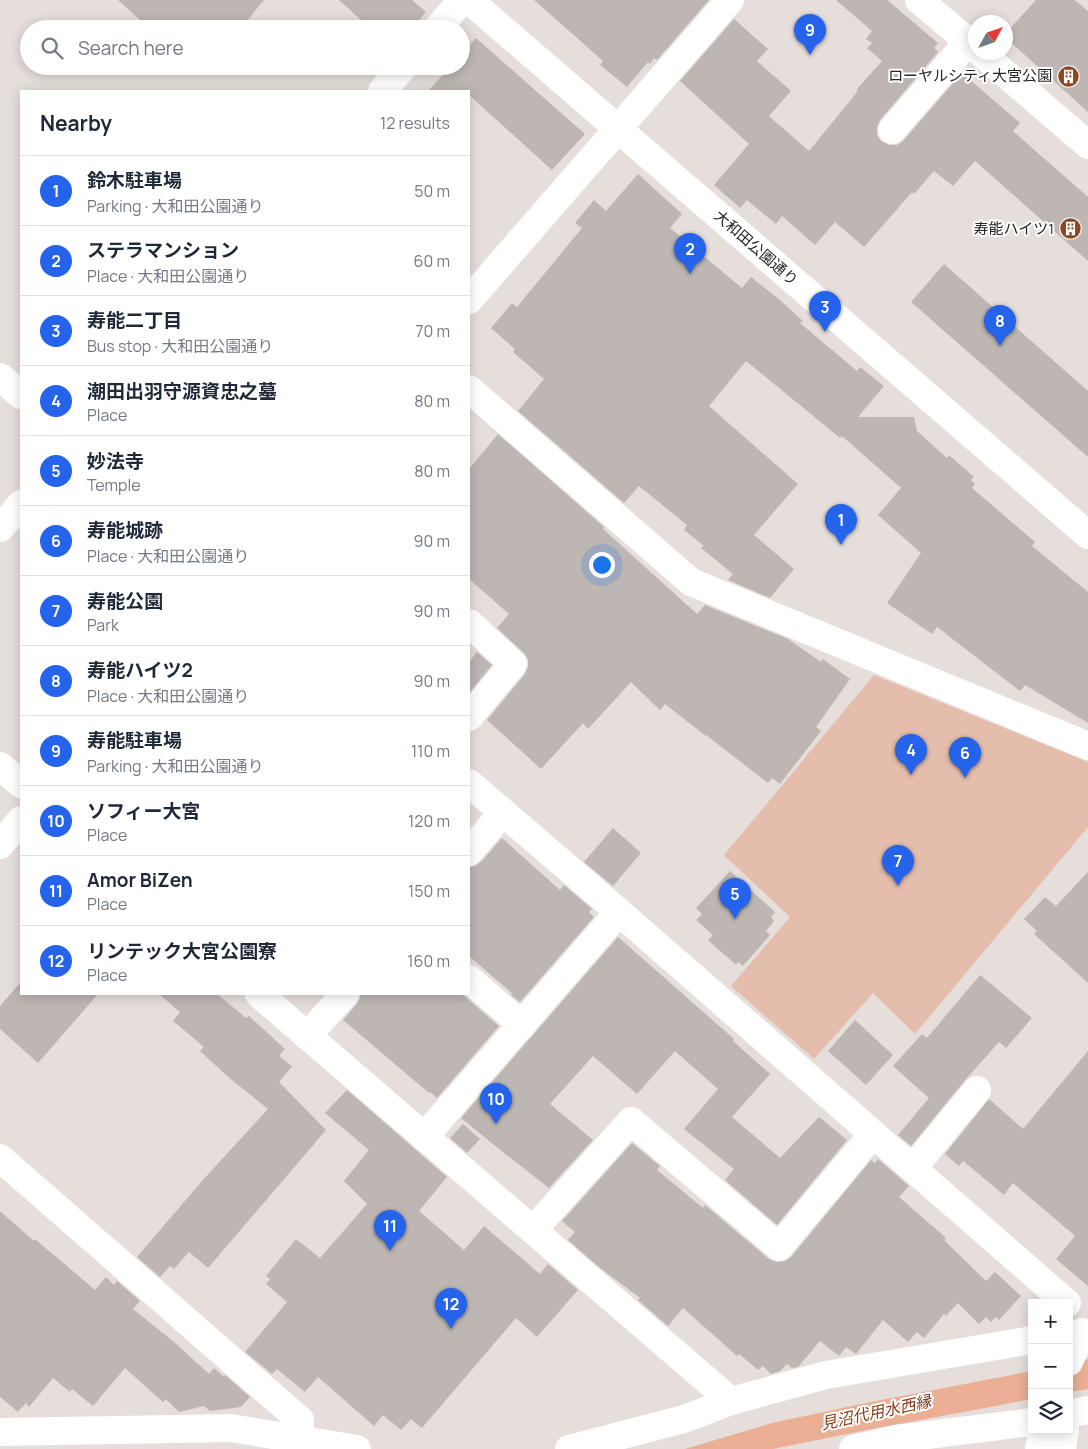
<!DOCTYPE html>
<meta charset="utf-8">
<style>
:root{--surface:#fff;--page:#f2f2f3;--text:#1f2937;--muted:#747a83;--line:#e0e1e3;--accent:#2563eb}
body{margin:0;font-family:Manrope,"Noto Sans JP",sans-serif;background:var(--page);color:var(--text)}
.controls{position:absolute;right:15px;bottom:15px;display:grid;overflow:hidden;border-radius:0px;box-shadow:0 2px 12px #0003}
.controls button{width:45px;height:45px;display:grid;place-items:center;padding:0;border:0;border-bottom:1px solid var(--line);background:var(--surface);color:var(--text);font:25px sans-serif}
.compass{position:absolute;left:968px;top:15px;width:45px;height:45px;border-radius:50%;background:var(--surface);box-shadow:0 2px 12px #0003;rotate:50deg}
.you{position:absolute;left:601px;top:564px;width:18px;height:18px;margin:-12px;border:4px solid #fff;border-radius:50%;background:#1a73e8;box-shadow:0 0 0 8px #1a73e833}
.badge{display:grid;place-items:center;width:32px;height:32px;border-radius:50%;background:var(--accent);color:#fff;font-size:16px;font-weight:700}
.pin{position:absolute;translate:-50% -41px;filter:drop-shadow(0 1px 2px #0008)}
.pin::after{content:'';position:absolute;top:26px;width:18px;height:15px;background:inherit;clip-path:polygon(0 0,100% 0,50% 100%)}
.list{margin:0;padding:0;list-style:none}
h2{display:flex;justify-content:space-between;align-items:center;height:65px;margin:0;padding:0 20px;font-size:21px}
h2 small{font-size:16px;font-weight:400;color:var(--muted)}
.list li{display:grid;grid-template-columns:32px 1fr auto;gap:15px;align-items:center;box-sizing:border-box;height:70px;padding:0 20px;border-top:1px solid var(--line)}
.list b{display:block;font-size:19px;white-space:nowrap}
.list p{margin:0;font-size:16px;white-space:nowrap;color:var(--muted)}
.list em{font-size:16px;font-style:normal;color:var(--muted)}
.icon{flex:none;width:28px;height:28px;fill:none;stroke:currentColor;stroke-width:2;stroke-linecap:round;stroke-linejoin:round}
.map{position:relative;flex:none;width:1088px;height:1449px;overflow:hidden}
.search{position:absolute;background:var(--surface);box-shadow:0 2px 12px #0003;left:20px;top:20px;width:450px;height:55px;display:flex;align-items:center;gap:12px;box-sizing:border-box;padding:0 18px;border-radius:28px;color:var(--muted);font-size:19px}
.panel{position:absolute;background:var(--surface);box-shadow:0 2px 12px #0003;left:20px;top:90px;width:450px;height:905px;border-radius:0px}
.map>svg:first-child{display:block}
.green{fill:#e4bdac}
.water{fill:#eaaf94}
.building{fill:#bdb6b3}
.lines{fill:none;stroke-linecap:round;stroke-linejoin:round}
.minor{stroke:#fff;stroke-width:28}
.labels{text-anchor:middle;stroke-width:4;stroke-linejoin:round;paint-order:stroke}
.poi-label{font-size:15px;fill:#292625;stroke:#fff;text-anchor:end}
.street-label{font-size:15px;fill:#292625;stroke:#fff}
.water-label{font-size:16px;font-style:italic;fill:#833d17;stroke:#fff}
</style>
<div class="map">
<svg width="1088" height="1449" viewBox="0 0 1088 1449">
<rect width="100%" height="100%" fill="#e5dedb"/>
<path class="green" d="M874 675 1088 762V827L915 1034 873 993 814 1059 731 986 790 917 724 855Z"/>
<g class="water">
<path d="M1088 1359V1389L1069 1392V1363Z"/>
<path d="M1032 1371V1399L867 1430 773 1449H685L772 1423 866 1403Z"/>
</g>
<g class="building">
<path d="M118 0H264L240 29H150Z"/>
<path d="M339 0H412L426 12 411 29H371Z"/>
<path d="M534 0H709L657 60 654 58 650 64 648 62 627 87 600 65 603 61Z"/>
<path d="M836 0H887L938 43 934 48 938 52 880 120 877 128V135L881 141 890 145H897L903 141 962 73 1020 123 1013 131 1088 197V261L975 161 953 186 934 171 914 194 912 192 864 247 835 222 815 245 782 216 776 224 747 200 740 208 714 185 749 144 680 81 734 19 768 49 757 61 791 91 769 116 809 151 858 91 857 89 882 61 867 48 872 43 866 39 872 31Z"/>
<path d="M1036 0H1075L1088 11V112L1007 39 1009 36 1006 33Z"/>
<path d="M476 38 585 134 552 170 469 95V91H428L451 66H461V54Z"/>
<path d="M638 174 682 214 670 228 742 288 751 277 781 301 803 321 800 323 857 371 860 367 884 386 858 417H914L917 431 947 458 949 455 974 477 971 480 975 484 972 488 1035 542 1032 546 1088 592V723L1025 685 1020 691 937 627 932 634 887 603 921 553 878 515 901 488 842 436 840 438 746 361 709 406 798 484 754 535 794 569 770 598 728 580 733 574 701 548 704 546 684 530 687 525 639 486 624 503 518 411 544 379 513 352 515 349 491 328 512 303 517 307 582 228 575 223 594 200 606 211Z"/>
<path d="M944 264 1088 391V457L911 302Z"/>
<path d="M498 434 604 527 603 529 697 614 705 605 788 639 821 662 823 659 850 679 816 727 821 731 780 784 772 778 768 783 706 735V736L665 704 660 710 631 682 588 729 583 723 541 769 487 720 525 674 528 666V659L524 653 497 628 509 614 469 579V469Z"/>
<path d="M477 652 492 665 469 693V662Z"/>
<path d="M613 828 641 853 613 886 584 862Z"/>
<path d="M502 838 560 890 564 885 592 909 589 912 594 917 520 1002 510 994H513L469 956V867L475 866 481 862Z"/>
<path d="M730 871 775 912 771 917 774 921 766 931 770 935 743 966 738 962 736 965 708 940 713 935 696 920 702 914 696 908Z"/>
<path d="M1088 872V983L1034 934 1037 931 1024 919 1045 897 1056 906Z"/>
<path d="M618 937 734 1039 732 1040 770 1074 732 1117 780 1158 819 1117 847 1140 777 1225 725 1180 734 1169 684 1129 718 1089 675 1051 637 1094 593 1056 550 1104 593 1140 549 1188 504 1153 461 1118Z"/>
<path d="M980 975 1032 1018 1006 1048 999 1042 966 1079 911 1146 898 1135 929 1098 893 1066 922 1034 927 1038Z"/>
<path d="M21 982V994H98L38 1063 0 1029V1006Z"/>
<path d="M159 994H217L246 1018 249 1016 285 1049 279 1056 292 1066 279 1082 326 1130 208 1268 189 1252 174 1269 170 1266 160 1277 137 1257 202 1181 268 1109 227 1076 200 1051 204 1047 173 1021 180 1012Z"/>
<path d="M360 994H462L499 1026 437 1098 430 1092 429 1093 343 1020 357 1004 360 998Z"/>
<path d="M855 1020 893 1055 866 1085 828 1051Z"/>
<path d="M1088 1051V1286L1056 1259 1075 1236 1013 1183 1004 1195 963 1161 959 1166 945 1154 989 1099 1023 1129Z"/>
<path d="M347 1090 447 1177 419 1211 464 1250 484 1226 540 1274 548 1264 578 1290 537 1337 516 1318 422 1428 411 1419 401 1430 383 1415 374 1426 318 1377 305 1392 277 1369 272 1374 245 1352 287 1302 266 1284 270 1279 266 1276 296 1239 320 1258 367 1204 344 1181 369 1150 325 1113Z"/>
<path d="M463 1124 480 1139 467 1153 450 1138Z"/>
<path d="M632 1143 660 1166 657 1170 703 1208 705 1205 769 1259 777 1262 785 1261 791 1257 871 1160 875 1163 878 1159 909 1186 899 1197 946 1238 944 1240 986 1281 995 1272 1021 1296 999 1320 996 1317 991 1322 986 1317 979 1324 958 1303 946 1316 944 1314 924 1338 917 1332 908 1342 883 1320 856 1354 846 1347 839 1356 820 1341 798 1367 792 1368 787 1364 780 1371 771 1374 763 1366 758 1370 739 1354 737 1356 683 1308 668 1326 638 1300 640 1298 599 1267 568 1240 575 1232 562 1221Z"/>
<path d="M0 1211 34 1241 35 1239 95 1290 106 1277 114 1285 117 1281 140 1301 133 1309 174 1342 209 1374 214 1368 224 1377 225 1375 250 1397 241 1407 210 1411 204 1406 179 1412 166 1399 163 1402 125 1368 93 1406 72 1389 70 1392 53 1378 29 1407 26 1403 18 1412 0 1397Z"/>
</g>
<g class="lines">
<g class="minor">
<path d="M469 0 1088 535"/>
<path d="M919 0 976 48"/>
<path d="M437 29 462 0"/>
<path d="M980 52 1088 145"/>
<path d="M382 91 404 66"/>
<path d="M892 130 968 42"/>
<path d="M469 300 730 0"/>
<path d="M0 377 21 395"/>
<path d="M469 389 691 582 1088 746"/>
<path d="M0 528 21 504"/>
<path d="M469 623 513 664 469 717"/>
<path d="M0 766 21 784"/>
<path d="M469 783 619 912 1067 1303"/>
<path d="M0 845 21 820"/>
<path d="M469 852 503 812"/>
<path d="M469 979 522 1025"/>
<path d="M259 994 731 1401"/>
<path d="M307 1036 345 994"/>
<path d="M424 1137 619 912"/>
<path d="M0 1158 300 1420V1439"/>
<path d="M913 1168 977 1090"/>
<path d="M533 1230 631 1121 779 1247 873 1134"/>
<path d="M1069 1362 1082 1332"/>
<path d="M1069 1414 1088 1410"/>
<path d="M0 1432 231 1428 357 1449"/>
<path d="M569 1449 684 1419 731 1401 826 1375 1032 1340"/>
<path d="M853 1449 896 1439 1032 1422"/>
<path d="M1039 1449 1043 1430"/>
<path d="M1062 1449 1065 1430"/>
</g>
</g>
<defs>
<symbol id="building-disc" viewBox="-11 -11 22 22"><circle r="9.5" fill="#8e4722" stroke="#fff"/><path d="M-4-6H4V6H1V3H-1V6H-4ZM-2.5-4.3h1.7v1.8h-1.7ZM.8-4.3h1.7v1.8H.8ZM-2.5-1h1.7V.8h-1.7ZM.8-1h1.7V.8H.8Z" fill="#fff"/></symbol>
</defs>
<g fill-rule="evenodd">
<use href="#building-disc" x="1056" y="64" width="25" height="25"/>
<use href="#building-disc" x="1058" y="216" width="25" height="25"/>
</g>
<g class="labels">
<g class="poi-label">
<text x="1052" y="81">ローヤルシティ大宮公園</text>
<text x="1054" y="234">寿能ハイツ1</text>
</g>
<g class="street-label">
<text transform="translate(756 248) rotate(41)" y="5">大和田公園通り</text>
</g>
<g class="water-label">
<text transform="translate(876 1412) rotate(-12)" y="6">見沼代用水西縁</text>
</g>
</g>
</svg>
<div class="controls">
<button>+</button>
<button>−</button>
<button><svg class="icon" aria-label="layers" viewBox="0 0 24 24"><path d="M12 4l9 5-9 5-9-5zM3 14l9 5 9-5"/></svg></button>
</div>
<svg class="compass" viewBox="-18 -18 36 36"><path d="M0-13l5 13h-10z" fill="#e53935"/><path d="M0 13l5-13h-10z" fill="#747a83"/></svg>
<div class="you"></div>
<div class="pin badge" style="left:841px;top:545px">1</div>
<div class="pin badge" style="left:690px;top:274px">2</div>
<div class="pin badge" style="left:825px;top:332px">3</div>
<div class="pin badge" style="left:911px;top:775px">4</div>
<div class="pin badge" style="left:735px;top:919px">5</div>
<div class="pin badge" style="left:965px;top:778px">6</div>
<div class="pin badge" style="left:898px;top:886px">7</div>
<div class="pin badge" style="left:1000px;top:346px">8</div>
<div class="pin badge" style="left:810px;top:55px">9</div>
<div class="pin badge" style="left:496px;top:1124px">10</div>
<div class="pin badge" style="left:390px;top:1251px">11</div>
<div class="pin badge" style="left:451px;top:1329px">12</div>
<div class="search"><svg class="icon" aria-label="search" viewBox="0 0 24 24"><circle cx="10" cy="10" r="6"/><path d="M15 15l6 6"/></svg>Search here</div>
<section class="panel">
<h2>Nearby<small>12 results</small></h2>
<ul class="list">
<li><span class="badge">1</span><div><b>鈴木駐車場</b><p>Parking · 大和田公園通り</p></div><em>50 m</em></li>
<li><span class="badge">2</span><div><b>ステラマンション</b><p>Place · 大和田公園通り</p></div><em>60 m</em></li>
<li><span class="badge">3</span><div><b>寿能二丁目</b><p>Bus stop · 大和田公園通り</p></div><em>70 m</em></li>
<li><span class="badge">4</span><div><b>潮田出羽守源資忠之墓</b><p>Place</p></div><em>80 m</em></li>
<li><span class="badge">5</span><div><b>妙法寺</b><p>Temple</p></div><em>80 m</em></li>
<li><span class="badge">6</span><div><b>寿能城跡</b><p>Place · 大和田公園通り</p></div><em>90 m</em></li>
<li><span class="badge">7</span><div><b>寿能公園</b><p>Park</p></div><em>90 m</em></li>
<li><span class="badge">8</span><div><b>寿能ハイツ2</b><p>Place · 大和田公園通り</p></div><em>90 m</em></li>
<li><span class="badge">9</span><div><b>寿能駐車場</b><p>Parking · 大和田公園通り</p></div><em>110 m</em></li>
<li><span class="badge">10</span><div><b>ソフィー大宮</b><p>Place</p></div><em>120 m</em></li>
<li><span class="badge">11</span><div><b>Amor BiZen</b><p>Place</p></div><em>150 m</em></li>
<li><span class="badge">12</span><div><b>リンテック大宮公園寮</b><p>Place</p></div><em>160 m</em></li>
</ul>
</section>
</div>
